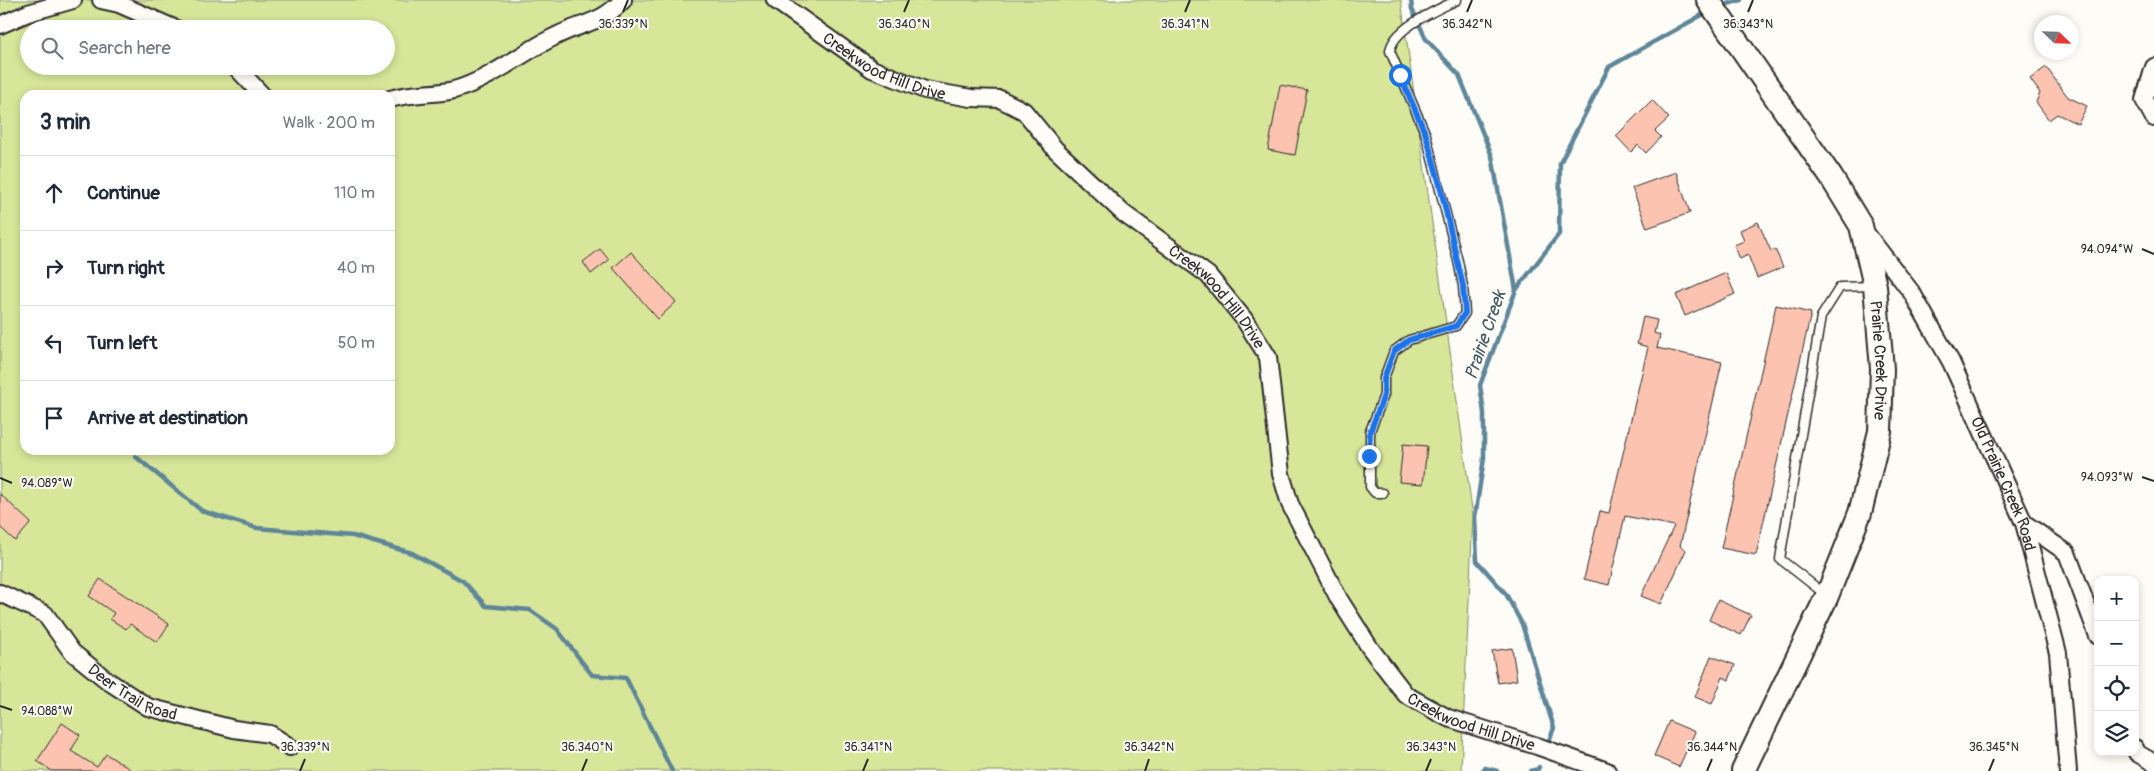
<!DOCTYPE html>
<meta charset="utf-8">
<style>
:root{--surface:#fff;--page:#f6f6f7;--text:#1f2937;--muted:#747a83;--line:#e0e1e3}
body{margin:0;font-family:Pangolin,sans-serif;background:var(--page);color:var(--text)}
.controls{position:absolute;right:15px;bottom:15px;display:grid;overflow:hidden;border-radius:10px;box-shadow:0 2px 8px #0003}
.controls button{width:45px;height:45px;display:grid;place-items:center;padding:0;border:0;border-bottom:1px solid var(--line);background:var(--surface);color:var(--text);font:25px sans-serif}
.compass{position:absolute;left:2034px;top:15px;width:45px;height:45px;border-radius:50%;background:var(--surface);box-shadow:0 2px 8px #0003;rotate:113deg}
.stop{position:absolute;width:15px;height:15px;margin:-11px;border:4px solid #1a73e8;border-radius:50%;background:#fff}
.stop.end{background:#1a73e8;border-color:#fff;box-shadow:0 1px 5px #0008}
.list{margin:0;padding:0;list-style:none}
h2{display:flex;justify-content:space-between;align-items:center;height:65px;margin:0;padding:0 20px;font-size:21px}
h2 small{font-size:16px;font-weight:400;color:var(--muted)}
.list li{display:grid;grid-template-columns:32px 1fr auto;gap:15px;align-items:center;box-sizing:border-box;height:75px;padding:0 20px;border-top:1px solid var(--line)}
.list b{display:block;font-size:19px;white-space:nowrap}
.list em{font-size:16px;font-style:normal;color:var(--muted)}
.icon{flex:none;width:28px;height:28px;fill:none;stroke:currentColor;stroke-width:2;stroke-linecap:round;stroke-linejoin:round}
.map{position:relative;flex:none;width:2154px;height:771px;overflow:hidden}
.search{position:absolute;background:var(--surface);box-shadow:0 2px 8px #0003;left:20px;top:20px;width:375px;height:55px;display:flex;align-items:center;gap:12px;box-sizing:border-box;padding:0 18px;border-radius:28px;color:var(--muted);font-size:19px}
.panel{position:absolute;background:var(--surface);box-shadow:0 2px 8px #0003;left:20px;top:90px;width:375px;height:365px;border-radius:15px}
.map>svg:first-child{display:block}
.green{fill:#d7e699;stroke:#818862;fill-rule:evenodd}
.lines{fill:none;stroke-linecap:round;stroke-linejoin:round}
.stream{stroke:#5e8698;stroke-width:4.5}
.building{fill:#fcc3b1;stroke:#2b2b2b}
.service-casing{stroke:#2b2b2b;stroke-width:11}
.minor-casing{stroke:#2b2b2b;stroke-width:20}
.secondary-casing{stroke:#2b2b2b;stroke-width:26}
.service{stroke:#fdfcf7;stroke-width:8}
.minor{stroke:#fdfcf7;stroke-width:16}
.secondary{stroke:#fdfcf7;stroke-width:22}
.route{stroke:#1a73e8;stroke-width:6}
.ticks{fill:none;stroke:#2b2b2b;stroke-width:2}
.labels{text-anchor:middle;stroke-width:4;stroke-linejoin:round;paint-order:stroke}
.street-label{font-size:16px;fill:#2b2b2b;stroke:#fdfcf7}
.water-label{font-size:18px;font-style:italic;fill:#445961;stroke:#fdfcf7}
.ticks-label{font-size:12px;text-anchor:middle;fill:#2b2b2b;stroke:#fdfcf7;stroke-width:4;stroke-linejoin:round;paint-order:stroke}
</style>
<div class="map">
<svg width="2154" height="771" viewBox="0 0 2154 771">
<rect width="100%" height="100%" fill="#fdfcf7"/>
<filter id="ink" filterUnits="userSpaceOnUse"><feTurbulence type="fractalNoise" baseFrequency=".02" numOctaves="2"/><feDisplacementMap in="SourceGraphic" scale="10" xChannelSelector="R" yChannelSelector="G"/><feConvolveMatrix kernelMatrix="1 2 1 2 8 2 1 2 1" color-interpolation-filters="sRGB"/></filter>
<g filter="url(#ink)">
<path class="green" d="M0 0H1401L1473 516 1461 771H0ZM29 29H386V66H29ZM25 95H390V450H25Z"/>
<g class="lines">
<g class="stream">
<path d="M1411 0 1412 9 1426 39 1459 75 1492 156 1516 290 1480 385 1484 413V458L1475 517 1477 561 1506 594 1522 624 1554 728 1548 743"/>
<path d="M1728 4 1741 0"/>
<path d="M1516 290 1559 234 1560 163 1609 67 1702 15"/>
<path d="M135 456 202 511 257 528 353 536 412 553 463 581 486 606 530 610 557 629 592 675 626 678 672 771"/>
<path d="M1482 771 1485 768 1497 771"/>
<path d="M1531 771 1538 769 1539 767"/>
</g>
</g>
<g class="building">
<path d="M2046 67 2068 97 2087 106 2078 124 2057 114 2049 120 2036 102 2040 93 2030 79Z"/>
<path d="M1280 85 1307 90 1295 155 1268 150Z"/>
<path d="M1652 100 1669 118 1655 131 1661 137 1646 153 1638 145 1631 152 1616 136Z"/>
<path d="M1676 172 1690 213 1647 228 1632 188Z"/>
<path d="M1758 222 1771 251 1775 249 1783 267 1757 278 1748 255 1740 259 1734 245 1744 241 1740 230Z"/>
<path d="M600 249 609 260 591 274 583 262Z"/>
<path d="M631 252 676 302 658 319 613 268Z"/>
<path d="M1726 273 1735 294 1685 316 1676 295Z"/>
<path d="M1776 305 1811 313 1756 555 1721 548Z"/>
<path d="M1643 317 1657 320 1654 333 1660 335 1657 348 1722 362 1680 546 1686 550 1661 604 1641 596 1674 526 1625 516 1609 585 1584 579 1600 511 1609 513 1648 347 1637 344Z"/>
<path d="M1403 444 1427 446 1423 484 1399 482Z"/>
<path d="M0 494 31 523 15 541 0 527Z"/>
<path d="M100 579 169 624 157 642 130 624 126 629 110 619 114 613 89 596Z"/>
<path d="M1718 600 1751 615 1741 635 1709 620Z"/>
<path d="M1512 648 1517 680 1498 683 1492 651Z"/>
<path d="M1711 656 1735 665 1729 680 1723 677 1712 704 1695 697Z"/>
<path d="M1669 721 1695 732 1679 767 1654 756Z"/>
<path d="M62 723 80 735 71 751 97 767 106 754 133 771H52L37 761Z"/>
</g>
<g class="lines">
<defs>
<g id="service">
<path d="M1383 493H1375L1370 487V431L1384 395V378L1394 351 1409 340 1456 326 1465 313 1463 286 1458 261 1426 135 1390 51C1393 28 1437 10 1457 0"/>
<path d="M1826 595 1780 559 1821 317 1840 287 1872 286"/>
</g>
<g id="minor">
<path d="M101 0 119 4 176 29"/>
<path id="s1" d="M775 0 872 69 925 90 971 98 1000 99 1024 111 1055 149 1123 213 1208 275 1244 319 1268 357 1281 474 1290 504 1339 599 1370 648 1406 695 1448 718 1537 746 1607 771"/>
<path d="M0 25 28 13 73 0"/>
<path d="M235 66 262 95"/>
<path d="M2154 67 2144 100 2154 118"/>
<path d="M390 99C413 92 434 95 454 90 492 79 522 52 556 36 583 22 601 24 623 0"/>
<path id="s2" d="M1865 232 1912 293 1951 362 2024 523 2058 653 2068 771"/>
<path d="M2024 523 2067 553 2098 636"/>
<path id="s3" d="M0 593 45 614 72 652 108 681 148 707 234 729 270 734 290 747"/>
<path d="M2135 748 2137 753 2154 763"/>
</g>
<g id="secondary">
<path id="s4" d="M1708 0 1831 177 1861 226 1875 286 1882 369 1880 431 1860 513 1827 596 1743 771"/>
</g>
</defs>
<use href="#service" class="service-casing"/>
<use href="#minor" class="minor-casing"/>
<use href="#secondary" class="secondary-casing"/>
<use href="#service" class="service"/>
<use href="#minor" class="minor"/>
<use href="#secondary" class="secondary"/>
</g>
</g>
<g class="lines" filter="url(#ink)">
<path class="route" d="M1369 456 1370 432 1384 395V378L1394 351 1409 340 1456 326 1465 313 1463 286 1440 185 1426 135 1400 75"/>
</g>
<path class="ticks" d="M623 12 628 0M904 12 909 0M1185 12 1190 0M1467 12 1472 0M1748 12 1753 0M2142 249 2154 254M2142 477 2154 481M0 478 12 483M0 706 12 710M300 771 305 759M582 771 587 759M863 771 868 759M1145 771 1149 759M1426 771 1431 759M1707 771 1712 759M1989 771 1994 759"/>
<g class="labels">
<g class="street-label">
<text dy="6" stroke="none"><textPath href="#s1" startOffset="129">Creekwood Hill Drive</textPath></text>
<text dy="6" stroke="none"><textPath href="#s1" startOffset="548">Creekwood Hill Drive</textPath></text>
<text dy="6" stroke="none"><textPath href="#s4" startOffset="409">Prairie Creek Drive</textPath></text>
<text dy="6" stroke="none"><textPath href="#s2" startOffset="289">Old Prairie Creek Road</textPath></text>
<text dy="6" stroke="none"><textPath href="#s3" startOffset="170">Deer Trail Road</textPath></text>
<text dy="6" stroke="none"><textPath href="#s1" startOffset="1072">Creekwood Hill Drive</textPath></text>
</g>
<g class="water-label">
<text transform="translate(1485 335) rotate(-71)" y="6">Prairie Creek</text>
</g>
</g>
<g class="ticks-label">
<text x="623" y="28">36.339°N</text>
<text x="904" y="28">36.340°N</text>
<text x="1185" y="28">36.341°N</text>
<text x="1467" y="28">36.342°N</text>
<text x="1748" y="28">36.343°N</text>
<text x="2107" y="253">94.094°W</text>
<text x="2107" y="481">94.093°W</text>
<text x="47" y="487">94.089°W</text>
<text x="47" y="715">94.088°W</text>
<text x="305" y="751">36.339°N</text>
<text x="587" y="751">36.340°N</text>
<text x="868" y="751">36.341°N</text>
<text x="1149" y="751">36.342°N</text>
<text x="1431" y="751">36.343°N</text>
<text x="1712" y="751">36.344°N</text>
<text x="1994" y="751">36.345°N</text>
</g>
</svg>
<div class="controls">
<button>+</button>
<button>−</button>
<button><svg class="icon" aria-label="locate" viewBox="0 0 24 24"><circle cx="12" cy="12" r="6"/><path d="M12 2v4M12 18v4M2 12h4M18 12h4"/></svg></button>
<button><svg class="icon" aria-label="layers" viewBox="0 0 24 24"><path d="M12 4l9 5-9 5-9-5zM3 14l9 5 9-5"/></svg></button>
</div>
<svg class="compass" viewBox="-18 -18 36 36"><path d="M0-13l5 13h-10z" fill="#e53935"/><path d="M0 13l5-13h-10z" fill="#747a83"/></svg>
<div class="stop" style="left:1400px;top:75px"></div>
<div class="stop end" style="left:1369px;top:456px"></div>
<div class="search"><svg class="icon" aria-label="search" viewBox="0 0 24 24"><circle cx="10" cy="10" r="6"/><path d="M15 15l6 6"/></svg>Search here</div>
<section class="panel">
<h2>3 min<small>Walk · 200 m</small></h2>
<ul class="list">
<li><svg class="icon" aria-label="ahead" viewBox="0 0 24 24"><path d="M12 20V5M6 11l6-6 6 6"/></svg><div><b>Continue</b></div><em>110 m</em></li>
<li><svg class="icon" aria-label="right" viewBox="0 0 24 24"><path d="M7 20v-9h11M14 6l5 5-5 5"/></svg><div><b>Turn right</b></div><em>40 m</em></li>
<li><svg class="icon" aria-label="left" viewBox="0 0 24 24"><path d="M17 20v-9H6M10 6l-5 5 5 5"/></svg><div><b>Turn left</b></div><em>50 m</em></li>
<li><svg class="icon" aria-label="arrive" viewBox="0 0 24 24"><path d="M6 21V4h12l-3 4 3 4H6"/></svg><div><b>Arrive at destination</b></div></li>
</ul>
</section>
</div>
